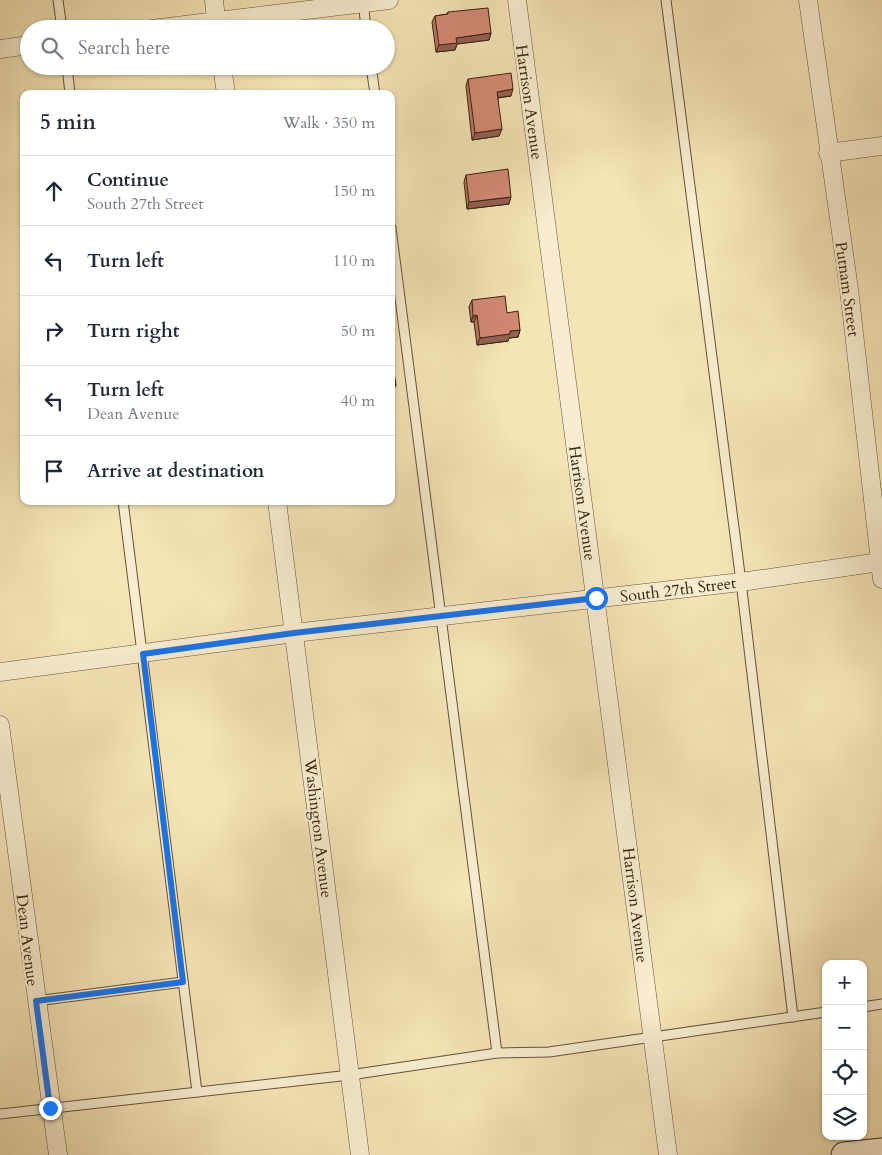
<!DOCTYPE html>
<meta charset="utf-8">
<style>
:root{--surface:#fff;--page:#f6f6f7;--text:#1f2937;--muted:#747a83;--line:#e0e1e3}
body{margin:0;font-family:Cardo,serif;background:var(--page);color:var(--text)}
.controls{position:absolute;right:15px;bottom:15px;display:grid;overflow:hidden;border-radius:10px;box-shadow:0 1px 4px #0004}
.controls button{width:45px;height:45px;display:grid;place-items:center;padding:0;border:0;border-bottom:1px solid var(--line);background:var(--surface);color:var(--text);font:25px sans-serif}
.stop{position:absolute;width:15px;height:15px;margin:-11px;border:4px solid #1a73e8;border-radius:50%;background:#fff}
.stop.end{background:#1a73e8;border-color:#fff;box-shadow:0 1px 5px #0008}
.list{margin:0;padding:0;list-style:none}
h2{display:flex;justify-content:space-between;align-items:center;height:65px;margin:0;padding:0 20px;font-size:21px}
h2 small{font-size:16px;font-weight:400;color:var(--muted)}
.list li{display:grid;grid-template-columns:32px 1fr auto;gap:15px;align-items:center;box-sizing:border-box;height:70px;padding:0 20px;border-top:1px solid var(--line)}
.list b{display:block;font-size:19px;white-space:nowrap}
.list p{margin:0;font-size:16px;white-space:nowrap;color:var(--muted)}
.list em{font-size:16px;font-style:normal;color:var(--muted)}
.icon{flex:none;width:28px;height:28px;fill:none;stroke:currentColor;stroke-width:2;stroke-linecap:round;stroke-linejoin:round}
.map{position:relative;flex:none;width:882px;height:1155px;overflow:hidden}
.search{position:absolute;background:var(--surface);box-shadow:0 1px 4px #0004;left:20px;top:20px;width:375px;height:55px;display:flex;align-items:center;gap:12px;box-sizing:border-box;padding:0 18px;border-radius:28px;color:var(--muted);font-size:19px}
.panel{position:absolute;background:var(--surface);box-shadow:0 1px 4px #0004;left:20px;top:90px;width:375px;height:415px;border-radius:10px}
.map>svg:first-child{display:block}
.lines{fill:none;stroke-linecap:round;stroke-linejoin:round}
.lane-casing{stroke:#675238;stroke-width:11}
.street-casing{stroke:#675238;stroke-width:19}
.secondary-casing{stroke:#38210e;stroke-width:27}
.lane{stroke:#f8edd0;stroke-width:9}
.street{stroke:#f8edd0;stroke-width:18}
.secondary{stroke:#f8edd0;stroke-width:25}
.wall{fill:#b67665;stroke:#38210e}
.shaded-wall{fill:#946052;stroke:#38210e}
.building{fill:#d48975;stroke:#38210e}
.route{stroke:#1a73e8;stroke-width:6}
.labels{text-anchor:middle;stroke-width:4.5;stroke-linejoin:round;paint-order:stroke}
.street-label{font-size:16px;fill:#38210e;stroke:#f8edd0}
</style>
<div class="map">
<svg width="882" height="1155" viewBox="0 0 882 1155">
<rect width="100%" height="100%" fill="#f4e4b6"/>
<filter id="stains"><feTurbulence type="fractalNoise" baseFrequency=".004" numOctaves="4"/><feColorMatrix values="0 0 0 0 .2 0 0 0 0 .09 0 0 0 0 .02 0 0 0 .5 -.17"/></filter>
<radialGradient id="worn" r=".72"><stop offset=".6" stop-color="#630" stop-opacity="0"/><stop offset="1" stop-color="#630" stop-opacity=".3"/></radialGradient>
<g class="lines">
<defs>
<g id="lane">
<path d="M58 0 62 29"/>
<path d="M363 0 366 29"/>
<path d="M666 0 741 582 793 1017"/>
<path d="M67 66 70 94"/>
<path d="M371 66 375 94"/>
<path d="M391 228 497 1053"/>
<path d="M123 501 197 1092"/>
<path d="M36 1001 183 982"/>
<path d="M863 1007 882 1004"/>
<path d="M0 1114 350 1075 497 1053 549 1052 826 1012"/>
</g>
<g id="street">
<path d="M214 0 217 29"/>
<path d="M517 0 668 1155"/>
<path d="M808 0 849 289 882 579"/>
<path d="M152 29 389 0"/>
<path d="M0 49 29 45"/>
<path d="M222 66 226 94"/>
<path d="M828 153 882 146"/>
<path d="M277 501 360 1155"/>
<path d="M0 672 294 633 741 582 880 562"/>
<path d="M0 725 58 1155"/>
</g>
<path id="secondary" d="M844 1155 882 1151"/>
</defs>
<use href="#lane" class="lane-casing"/>
<use href="#street" class="street-casing"/>
<use href="#secondary" class="secondary-casing"/>
<use href="#lane" class="lane"/>
<use href="#street" class="street"/>
<use href="#secondary" class="secondary"/>
</g>
<g class="wall">
<path d="M448 12 491 33 489 40 457 44 455 50 436 52 432 22 435 16 447 14Z"/>
<path d="M468 79 511 96 498 98 499 136 472 140 466 86Z"/>
<path d="M466 175 509 204 467 209 464 182Z"/>
<path d="M472 300 507 313 520 330 518 337 509 338 508 341 477 345 474 322H471L469 307Z"/>
</g>
<g class="shaded-wall">
<path d="M491 33 489 40 457 44 455 50 436 52 439 45 456 38Z"/>
<path d="M513 89 511 96 494 98 497 92Z"/>
<path d="M502 129 499 136 472 140 475 133Z"/>
<path d="M511 197 509 204 467 209 469 202Z"/>
<path d="M477 315 474 322H471L473 316Z"/>
<path d="M520 330 518 337 509 338 508 341 477 345 480 338 510 331Z"/>
<path d="M391 385H396L393 391 391 392Z"/>
</g>
<g class="building">
<path d="M488 8 491 33 456 38 457 43 439 45 435 16 448 14V12Z"/>
<path d="M511 73 513 89 497 92 502 129 475 133 468 79Z"/>
<path d="M508 169 511 197 469 202 466 175Z"/>
<path d="M391 284 394 299H391Z"/>
<path d="M505 296 507 313 518 311 520 330 510 331V334L480 338 477 315 473 316 472 300Z"/>
<path d="M391 365H393L396 385H391Z"/>
</g>
<g class="lines">
<path class="route" d="M50 1108 36 1001 183 982 143 654 294 633 596 598"/>
</g>
<g class="labels">
<g class="street-label">
<text transform="translate(530 102) rotate(82)" y="6">Harrison Avenue</text>
<text transform="translate(848 289) rotate(82)" y="6">Putnam Street</text>
<text transform="translate(583 503) rotate(82)" y="6">Harrison Avenue</text>
<text transform="translate(678 589) rotate(-7)" y="6">South 27th Street</text>
<text transform="translate(319 828) rotate(83)" y="6">Washington Avenue</text>
<text transform="translate(636 905) rotate(83)" y="6">Harrison Avenue</text>
<text transform="translate(28 940) rotate(83)" y="6">Dean Avenue</text>
</g>
</g>
<rect width="100%" height="100%" filter="url(#stains)"/>
<rect width="100%" height="100%" fill="url(#worn)"/>
</svg>
<div class="controls">
<button>+</button>
<button>−</button>
<button><svg class="icon" aria-label="locate" viewBox="0 0 24 24"><circle cx="12" cy="12" r="6"/><path d="M12 2v4M12 18v4M2 12h4M18 12h4"/></svg></button>
<button><svg class="icon" aria-label="layers" viewBox="0 0 24 24"><path d="M12 4l9 5-9 5-9-5zM3 14l9 5 9-5"/></svg></button>
</div>
<div class="stop" style="left:596px;top:598px"></div>
<div class="stop end" style="left:50px;top:1108px"></div>
<div class="search"><svg class="icon" aria-label="search" viewBox="0 0 24 24"><circle cx="10" cy="10" r="6"/><path d="M15 15l6 6"/></svg>Search here</div>
<section class="panel">
<h2>5 min<small>Walk · 350 m</small></h2>
<ul class="list">
<li><svg class="icon" aria-label="ahead" viewBox="0 0 24 24"><path d="M12 20V5M6 11l6-6 6 6"/></svg><div><b>Continue</b><p>South 27th Street</p></div><em>150 m</em></li>
<li><svg class="icon" aria-label="left" viewBox="0 0 24 24"><path d="M17 20v-9H6M10 6l-5 5 5 5"/></svg><div><b>Turn left</b></div><em>110 m</em></li>
<li><svg class="icon" aria-label="right" viewBox="0 0 24 24"><path d="M7 20v-9h11M14 6l5 5-5 5"/></svg><div><b>Turn right</b></div><em>50 m</em></li>
<li><svg class="icon" aria-label="left" viewBox="0 0 24 24"><path d="M17 20v-9H6M10 6l-5 5 5 5"/></svg><div><b>Turn left</b><p>Dean Avenue</p></div><em>40 m</em></li>
<li><svg class="icon" aria-label="arrive" viewBox="0 0 24 24"><path d="M6 21V4h12l-3 4 3 4H6"/></svg><div><b>Arrive at destination</b></div></li>
</ul>
</section>
</div>
